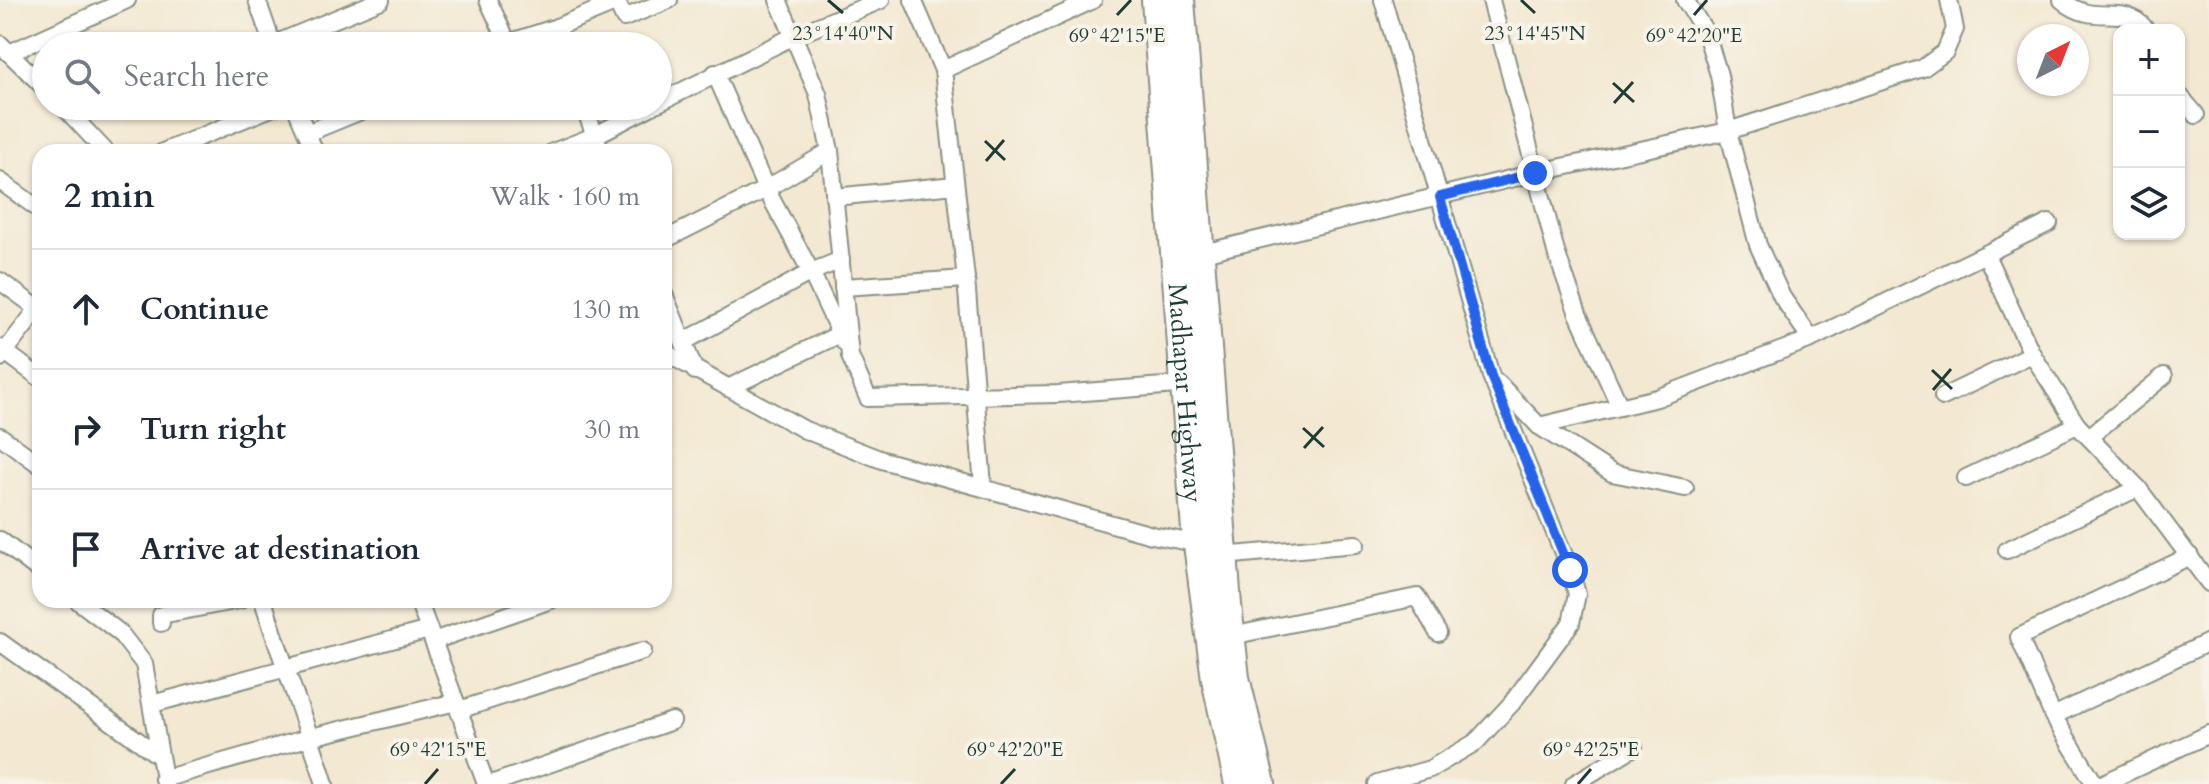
<!DOCTYPE html>
<meta charset="utf-8">
<style>
:root{--surface:#fff;--page:#f2f2f3;--text:#1f2937;--muted:#747a83;--line:#e0e1e3}
body{margin:0;font-family:Cardo,serif;background:var(--page);color:var(--text)}
.controls{position:absolute;right:24px;top:24px;display:grid;overflow:hidden;border-radius:16px;box-shadow:0 2px 6px #0004}
.controls button{width:72px;height:72px;display:grid;place-items:center;padding:0;border:0;border-bottom:2px solid var(--line);background:var(--surface);color:var(--text);font:40px sans-serif}
.compass{position:absolute;left:2017px;top:24px;width:72px;height:72px;border-radius:50%;background:var(--surface);box-shadow:0 2px 6px #0004;rotate:42deg}
.stop{position:absolute;width:24px;height:24px;margin:-18px;border:6px solid #2563eb;border-radius:50%;background:#fff}
.stop.end{background:#2563eb;border-color:#fff;box-shadow:0 2px 8px #0008}
.list{margin:0;padding:0;list-style:none}
h2{display:flex;justify-content:space-between;align-items:center;height:104px;margin:0;padding:0 32px;font-size:34px}
h2 small{font-size:26px;font-weight:400;color:var(--muted)}
.list li{display:grid;grid-template-columns:52px 1fr auto;gap:24px;align-items:center;box-sizing:border-box;height:120px;padding:0 32px;border-top:2px solid var(--line)}
.list b{display:block;font-size:30px;white-space:nowrap}
.list em{font-size:26px;font-style:normal;color:var(--muted)}
.icon{flex:none;width:44px;height:44px;fill:none;stroke:currentColor;stroke-width:2;stroke-linecap:round;stroke-linejoin:round}
.map{position:relative;flex:none;width:2209px;height:784px;overflow:hidden}
.search{position:absolute;background:var(--surface);box-shadow:0 2px 6px #0004;left:32px;top:32px;width:640px;height:88px;display:flex;align-items:center;gap:20px;box-sizing:border-box;padding:0 28px;border-radius:44px;color:var(--muted);font-size:30px}
.panel{position:absolute;background:var(--surface);box-shadow:0 2px 6px #0004;left:32px;top:144px;width:640px;height:464px;border-radius:24px}
.map>svg:first-child{display:block}
.lines{fill:none;stroke-linecap:round;stroke-linejoin:round}
.minor-casing{stroke:#899283;stroke-width:20}
.trunk-casing{stroke:#899283;stroke-width:32}
.minor{stroke:#fff;stroke-width:16}
.trunk{stroke:#fff;stroke-width:28}
.route{stroke:#2563eb;stroke-width:10}
.ticks{fill:none;stroke:#1f3d34;stroke-width:3}
.labels{text-anchor:middle;stroke-width:8;stroke-linejoin:round;paint-order:stroke}
.street-label{font-size:26px;fill:#1f3d34;stroke:#f7f3e8}
.ticks-label{font-size:20px;text-anchor:middle;fill:#1f3d34;stroke:#f7f3e8;stroke-width:8;stroke-linejoin:round;paint-order:stroke}
</style>
<div class="map">
<svg width="2209" height="784" viewBox="0 0 2209 784">
<rect width="100%" height="100%" fill="#f7f3e8"/>
<filter id="ink" filterUnits="userSpaceOnUse"><feTurbulence type="fractalNoise" baseFrequency=".0125" numOctaves="2"/><feDisplacementMap in="SourceGraphic" scale="16" xChannelSelector="R" yChannelSelector="G"/><feConvolveMatrix kernelMatrix="1 2 1 2 8 2 1 2 1" color-interpolation-filters="sRGB"/></filter>
<filter id="wash" filterUnits="userSpaceOnUse"><feTurbulence type="fractalNoise" baseFrequency=".006" numOctaves="4" result="noise"/><feDisplacementMap in="SourceGraphic" scale="32" xChannelSelector="R" yChannelSelector="G"/><feGaussianBlur stdDeviation="1.8" result="paint"/><feColorMatrix in="noise" values="0 0 0 0 0 0 0 0 0 0 0 0 0 0 0 0 0 1.4 0 .05"/><feComposite in="paint" operator="in"/></filter>
<g filter="url(#wash)">
<rect width="100%" height="100%" fill="#f3e8d2"/>
</g>
<g filter="url(#ink)">
<g class="lines">
<defs>
<g id="minor">
<path d="M257 0 273 46"/>
<path d="M488 0 508 43 557 27 564 46"/>
<path d="M616 0 624 18 669 0"/>
<path d="M778 0 818 94 830 151 850 356 868 398 1058 394 1177 385"/>
<path d="M913 0 943 70 966 279 983 486"/>
<path d="M1491 0 1556 252 1578 314 1620 407"/>
<path d="M1685 0 1706 33 1719 75 1728 131 1758 245 1782 297 1811 339"/>
<path d="M2062 0C2095 29 2124 0 2146 30"/>
<path d="M557 27 617 2"/>
<path d="M0 44 46 89"/>
<path d="M272 45 381 0"/>
<path d="M9 53 127 0"/>
<path d="M943 70 1093 0"/>
<path d="M715 73 766 189 811 272 844 342"/>
<path d="M2179 95 2196 115"/>
<path d="M658 103 792 37 881 0"/>
<path d="M63 106 106 152"/>
<path d="M295 106 315 152"/>
<path d="M584 106 601 152"/>
<path d="M307 133 373 106"/>
<path d="M163 152 276 106"/>
<path d="M553 152 594 136 652 106"/>
<path d="M0 181 40 210"/>
<path d="M834 197 955 185"/>
<path d="M664 240 766 189 830 151"/>
<path d="M1211 251 1535 173 1728 131 1923 68 1945 52 1955 29 1949 0"/>
<path d="M1986 255 2032 354 2077 425 2138 488 2209 583"/>
<path d="M0 281 40 310"/>
<path d="M843 287 966 279"/>
<path d="M664 294 695 371"/>
<path d="M685 341 811 272 841 260"/>
<path d="M0 348 40 378"/>
<path d="M664 352 805 430 882 460 1152 535 1189 542"/>
<path d="M0 358 40 306"/>
<path d="M1498 383 1539 426 1612 473 1685 488"/>
<path d="M728 388 840 334"/>
<path d="M1943 397 2032 354"/>
<path d="M1539 426 1657 398 1811 339 2049 223"/>
<path d="M0 436 40 465"/>
<path d="M2089 437 2164 376"/>
<path d="M1966 478 2077 425"/>
<path d="M0 540 40 571"/>
<path d="M2007 550 2138 488"/>
<path d="M1233 555 1356 544"/>
<path d="M77 600 120 633 144 664 165 784"/>
<path d="M263 600C282 662 306 722 325 784"/>
<path d="M418 600 486 784"/>
<path d="M161 623V615L240 600"/>
<path d="M1241 634 1417 597 1438 633"/>
<path d="M433 641 551 600"/>
<path d="M0 642 158 755"/>
<path d="M152 704 429 630"/>
<path d="M459 710 643 651"/>
<path d="M2053 716 2209 642"/>
<path d="M163 779 311 737 456 702"/>
<path d="M491 784 672 721"/>
<path d="M1377 784 1430 769 1476 742 1512 703 1571 623 1577 594 1570 570 1491 376 1383 0"/>
<path d="M1574 784 1634 747"/>
<path d="M2095 784 2053 716 2019 637 2190 556"/>
<path d="M2102 784 2209 734"/>
</g>
<g id="trunk">
<path id="s1" d="M1156 0 1196 530 1216 679 1239 784"/>
<path d="M1180 0 1227 605 1235 678 1261 784"/>
</g>
</defs>
<use href="#minor" class="minor-casing"/>
<use href="#trunk" class="trunk-casing"/>
<use href="#minor" class="minor"/>
<use href="#trunk" class="trunk"/>
</g>
</g>
<g class="lines" filter="url(#ink)">
<path class="route" d="M1535 173 1440 197 1491 376 1570 570"/>
</g>
<path class="ticks" d="M828 0 843 13M1521 0 1535 13M1117 15 1131 0M1694 15 1707 0M1613 83 1634 102M1614 103 1633 82M985 141 1005 160M986 161 1004 140M1932 370 1952 389M1933 390 1951 369M1303 428 1324 447M1304 448 1323 427M425 784 438 769M1001 784 1015 769M1578 784 1591 769"/>
<g class="labels">
<g class="street-label">
<text dy="9" stroke="none"><textPath href="#s1" startOffset="394">Madhapar Highway</textPath></text>
</g>
</g>
<g class="ticks-label">
<text x="843" y="40">23°14'40"N</text>
<text x="1535" y="40">23°14'45"N</text>
<text x="1694" y="42">69°42'20"E</text>
<text x="1117" y="42">69°42'15"E</text>
<text x="438" y="756">69°42'15"E</text>
<text x="1015" y="756">69°42'20"E</text>
<text x="1591" y="756">69°42'25"E</text>
</g>
</svg>
<div class="controls">
<button>+</button>
<button>−</button>
<button><svg class="icon" aria-label="layers" viewBox="0 0 24 24"><path d="M12 4l9 5-9 5-9-5zM3 14l9 5 9-5"/></svg></button>
</div>
<svg class="compass" viewBox="-18 -18 36 36"><path d="M0-13l5 13h-10z" fill="#e53935"/><path d="M0 13l5-13h-10z" fill="#747a83"/></svg>
<div class="stop" style="left:1570px;top:570px"></div>
<div class="stop end" style="left:1535px;top:173px"></div>
<div class="search"><svg class="icon" aria-label="search" viewBox="0 0 24 24"><circle cx="10" cy="10" r="6"/><path d="M15 15l6 6"/></svg>Search here</div>
<section class="panel">
<h2>2 min<small>Walk · 160 m</small></h2>
<ul class="list">
<li><svg class="icon" aria-label="ahead" viewBox="0 0 24 24"><path d="M12 20V5M6 11l6-6 6 6"/></svg><div><b>Continue</b></div><em>130 m</em></li>
<li><svg class="icon" aria-label="right" viewBox="0 0 24 24"><path d="M7 20v-9h11M14 6l5 5-5 5"/></svg><div><b>Turn right</b></div><em>30 m</em></li>
<li><svg class="icon" aria-label="arrive" viewBox="0 0 24 24"><path d="M6 21V4h12l-3 4 3 4H6"/></svg><div><b>Arrive at destination</b></div></li>
</ul>
</section>
</div>
